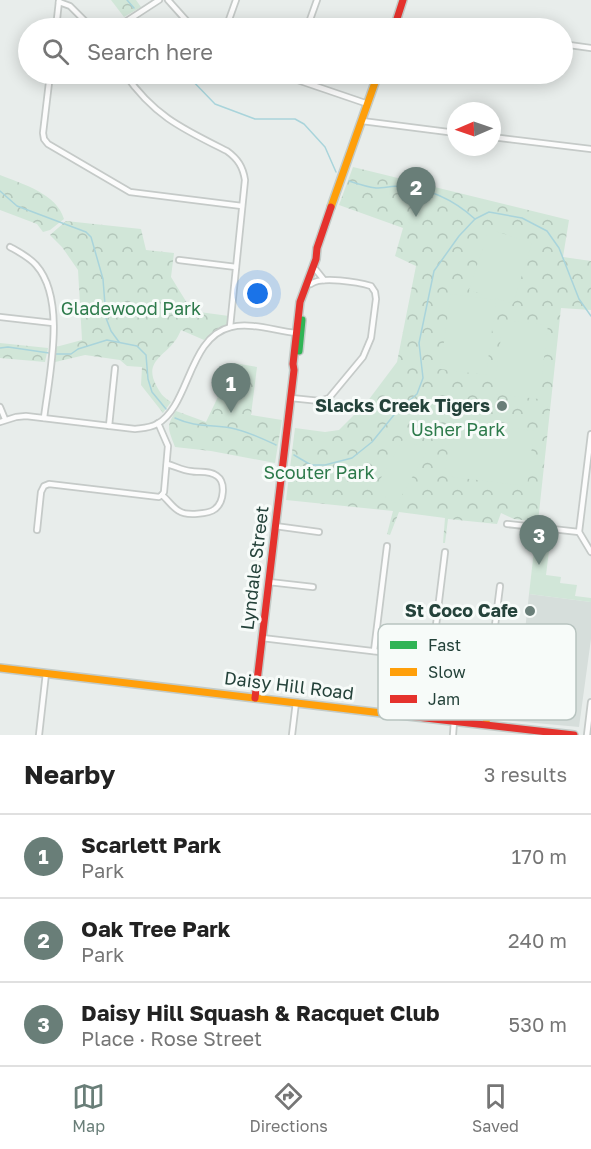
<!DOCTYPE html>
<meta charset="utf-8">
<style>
:root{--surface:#fff;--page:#f6f6f6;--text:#222;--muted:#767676;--line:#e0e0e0;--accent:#697e78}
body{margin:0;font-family:"Golos Text",sans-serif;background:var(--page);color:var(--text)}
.compass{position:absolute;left:447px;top:102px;width:54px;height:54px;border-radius:50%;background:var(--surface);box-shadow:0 3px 15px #0003;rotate:268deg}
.you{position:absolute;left:258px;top:294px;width:21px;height:21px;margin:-15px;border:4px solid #fff;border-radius:50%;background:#1a73e8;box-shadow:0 0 0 9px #1a73e833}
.badge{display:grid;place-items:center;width:39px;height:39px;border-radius:50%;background:var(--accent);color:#fff;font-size:20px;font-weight:700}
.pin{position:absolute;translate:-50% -50px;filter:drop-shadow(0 2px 3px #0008)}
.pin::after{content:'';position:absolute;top:32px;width:21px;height:18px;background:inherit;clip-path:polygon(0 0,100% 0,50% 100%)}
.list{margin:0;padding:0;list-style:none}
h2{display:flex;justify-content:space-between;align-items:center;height:78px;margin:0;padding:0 24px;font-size:26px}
h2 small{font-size:20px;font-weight:400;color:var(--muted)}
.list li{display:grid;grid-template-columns:39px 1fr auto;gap:18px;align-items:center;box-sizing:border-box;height:84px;padding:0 24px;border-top:2px solid var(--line)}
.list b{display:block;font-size:22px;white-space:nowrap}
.list p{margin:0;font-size:20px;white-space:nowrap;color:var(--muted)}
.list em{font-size:20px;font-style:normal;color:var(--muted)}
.icon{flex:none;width:33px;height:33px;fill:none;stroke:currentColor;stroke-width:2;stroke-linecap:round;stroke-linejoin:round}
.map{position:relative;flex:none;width:591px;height:735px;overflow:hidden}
.search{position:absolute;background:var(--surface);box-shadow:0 3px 15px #0003;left:18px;right:18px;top:18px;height:66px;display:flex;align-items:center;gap:15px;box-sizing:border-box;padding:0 21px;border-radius:33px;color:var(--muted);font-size:22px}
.sheet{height:330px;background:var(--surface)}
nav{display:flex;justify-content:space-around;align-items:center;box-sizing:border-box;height:84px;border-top:2px solid var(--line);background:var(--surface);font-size:16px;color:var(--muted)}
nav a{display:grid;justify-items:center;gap:3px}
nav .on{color:var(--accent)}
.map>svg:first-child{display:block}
.built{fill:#d6dedb}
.forest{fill:url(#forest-crowns)}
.garden{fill:#d1e6d8}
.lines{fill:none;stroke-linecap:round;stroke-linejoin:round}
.stream{stroke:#a9d4db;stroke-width:1.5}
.street-casing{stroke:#c5cac8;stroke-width:8}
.fast-casing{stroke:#c3cbc8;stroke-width:10}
.slow-casing{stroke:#c3cbc8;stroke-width:10}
.jam-casing{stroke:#c3cbc8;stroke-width:10}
.street{stroke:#fcfcfc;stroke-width:4.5}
.fast{stroke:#30b455;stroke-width:7}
.slow{stroke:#ff9f0a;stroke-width:7}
.jam{stroke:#e5322d;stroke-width:7}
.poi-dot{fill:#697e78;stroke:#f7fbf9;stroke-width:2}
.labels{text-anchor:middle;stroke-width:6;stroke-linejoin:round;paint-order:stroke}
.park-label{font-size:18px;fill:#2d7a4b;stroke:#f7fbf9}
.poi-label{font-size:18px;font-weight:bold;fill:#24423a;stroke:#f7fbf9;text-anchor:end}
.street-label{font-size:18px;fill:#24423a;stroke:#f7fbf9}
.key{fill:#f7fbf9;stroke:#b8c4c0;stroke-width:1.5}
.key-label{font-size:16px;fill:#24423a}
</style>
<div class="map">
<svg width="591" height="735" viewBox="0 0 591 735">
<defs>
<pattern id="forest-crowns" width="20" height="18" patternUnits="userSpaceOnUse" patternTransform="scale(1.5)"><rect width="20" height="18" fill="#d1e6d8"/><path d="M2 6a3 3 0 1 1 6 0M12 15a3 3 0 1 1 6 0" fill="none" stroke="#b3c6ba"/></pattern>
</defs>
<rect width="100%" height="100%" fill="#e8edeb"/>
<path class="built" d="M529 594 591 602V639L579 727 514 721 516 697 496 695 498 646 523 649Z"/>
<g class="forest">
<path d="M111 0H136L141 7 124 17Z"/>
<path d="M353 167 569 220 563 257 591 261V310L561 308 538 522 514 519 501 513 497 524 448 519 445 543H443L445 518 399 512 390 535 387 534 393 511 286 500 295 428 325 432 339 430 367 402 397 362 416 266 395 256 403 228 339 205Z"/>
<path d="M0 175C23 184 57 194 64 219L50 230 43 232 37 224 0 210Z"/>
<path d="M66 221 141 229 146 250 174 253 171 277 192 311 229 316 228 325 204 340 181 330C179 334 177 339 174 342 164 356 144 362 156 385 160 393 163 397 171 402L163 413 141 385 142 367 127 366 120 360 85 355 51 363 52 348 82 340 78 270 62 247 50 235Z"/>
<path d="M0 343 48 348 45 362 0 358Z"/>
<path d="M234 363 257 367 251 415 282 420 275 463 211 451 175 447C169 430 165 427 176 411L206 422Z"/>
<path d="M496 695 516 697 514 721 493 718Z"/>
</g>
<g class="garden">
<path d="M489 229 532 243 513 304 469 290Z"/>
<path d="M451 294 496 300 486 375 440 369Z"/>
<path d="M503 320 548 325 539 399 494 394Z"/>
<path d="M452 420 534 431 527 486 445 476Z"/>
<path d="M404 438 427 451 397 504 374 490Z"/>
<path d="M536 533 551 535 546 575 561 577 560 583 577 585 575 596 591 598V602L529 594Z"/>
</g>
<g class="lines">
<g class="stream">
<path d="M127 0 134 8"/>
<path d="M142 21 149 28"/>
<path d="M186 74 215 104 255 119H295L304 124 325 147 336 172"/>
<path d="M349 181C358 184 367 187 376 188 384 188 392 186 400 186 429 188 454 200 475 219"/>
<path d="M0 191 17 206 86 232 91 237 103 279 106 318 111 331 119 342"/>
<path d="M0 348 8 347 49 353"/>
<path d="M56 354H71L78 349 107 340 137 346 146 355 148 379 152 392 166 409"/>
<path d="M175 418C197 428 209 424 231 428 247 431 261 438 276 445"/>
<path d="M294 455 311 465H325L352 458 372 442 398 410 417 394 423 378 419 343 434 271 459 236 475 219 489 212 522 218 547 231 559 248 579 299 591 316"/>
</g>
<defs>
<g id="street">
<path d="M168 0 193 28"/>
<path d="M59 2 70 6 92 28"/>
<path d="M395 24 434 28"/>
<path d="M56 28 59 1"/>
<path d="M116 28 159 0"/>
<path d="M226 28 236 0"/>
<path d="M307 28 317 0"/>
<path d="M562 44 591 48"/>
<path d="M50 74 43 133 44 139 48 144 130 192 242 206"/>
<path d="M125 74C154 116 183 129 227 151 238 159 243 167 245 180L230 327"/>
<path d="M280 74 368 104"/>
<path d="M362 121 456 133"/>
<path d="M492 137 591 149"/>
<path d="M10 247C19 252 29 257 36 265 67 300 49 376 44 418"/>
<path d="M179 260 236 267"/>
<path d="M316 270 324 280"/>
<path d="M0 317 53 323"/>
<path d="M291 398 320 401 329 398 363 357 371 338 376 299 375 292 371 286C358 282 321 276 311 284"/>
<path d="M0 407 5 419"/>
<path d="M0 422 16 417 26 416 135 429C143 428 150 428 157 424 190 406 188 337 231 327 251 322 276 331 296 333"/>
<path d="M158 423 168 446 164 492 162 495"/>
<path d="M109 426 115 368"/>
<path d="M591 434 579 532 591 552"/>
<path d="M162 495C168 500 173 508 179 511 186 516 209 514 215 509 224 502 226 482 217 476 209 470 199 473 190 471 182 470 175 466 167 464"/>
<path d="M507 524 579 532"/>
<path d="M275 526 319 532"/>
<path d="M37 530 41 492 44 486 49 484 159 497 162 495"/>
<path d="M269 582 313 587"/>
<path d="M262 638 490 665"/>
<path d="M374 651 387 546"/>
<path d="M432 658 445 552"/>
<path d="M489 688 490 665 500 586"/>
<path d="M39 735 46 673"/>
<path d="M292 735 296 702"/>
<path d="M453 735 454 721"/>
<path d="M587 735 591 702"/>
</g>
<path id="fast" d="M299 351 302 320"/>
<g id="slow">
<path d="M331 207 378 74"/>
<path d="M0 668 399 715"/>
<path d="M486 724 489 688"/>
</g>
<g id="jam">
<path d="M394 28 403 0"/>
<path d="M255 698 294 370 293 364 300 302 316 259 317 248 331 207"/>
<path d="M399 715 574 735"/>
</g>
</defs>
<use href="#street" class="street-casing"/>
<use href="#fast" class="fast-casing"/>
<use href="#slow" class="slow-casing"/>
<use href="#jam" class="jam-casing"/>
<use href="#street" class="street"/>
<use href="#fast" class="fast"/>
<use href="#slow" class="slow"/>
<use href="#jam" class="jam"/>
</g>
<g class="poi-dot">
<circle cx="502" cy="406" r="6"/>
<circle cx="530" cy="611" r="6"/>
</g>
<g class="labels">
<g class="park-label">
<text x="131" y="315">Gladewood Park</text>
<text x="458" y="436">Usher Park</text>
<text x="319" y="479">Scouter Park</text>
</g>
<g class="poi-label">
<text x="490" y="412">Slacks Creek Tigers</text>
<text x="518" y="617">St Coco Cafe</text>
</g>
<g class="street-label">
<text transform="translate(255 568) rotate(-83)" y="6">Lyndale Street</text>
<text transform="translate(289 686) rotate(7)" y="6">Daisy Hill Road</text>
</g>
</g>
<rect x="378" y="624" width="198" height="96" rx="9" class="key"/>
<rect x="390" y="641" width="27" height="8" fill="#30b455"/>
<rect x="390" y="668" width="27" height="8" fill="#ff9f0a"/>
<rect x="390" y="695" width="27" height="8" fill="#e5322d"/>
<g class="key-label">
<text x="428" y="651">Fast</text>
<text x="428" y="678">Slow</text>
<text x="428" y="705">Jam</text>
</g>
</svg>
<svg class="compass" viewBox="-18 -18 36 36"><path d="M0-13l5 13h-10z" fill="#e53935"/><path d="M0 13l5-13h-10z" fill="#767676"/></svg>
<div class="you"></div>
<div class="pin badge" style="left:231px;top:413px">1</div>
<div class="pin badge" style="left:416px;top:217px">2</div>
<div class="pin badge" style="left:539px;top:565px">3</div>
<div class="search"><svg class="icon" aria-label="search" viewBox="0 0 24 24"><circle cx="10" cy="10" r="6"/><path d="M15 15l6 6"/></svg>Search here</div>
</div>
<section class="sheet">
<h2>Nearby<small>3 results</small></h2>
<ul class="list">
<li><span class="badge">1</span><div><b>Scarlett Park</b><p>Park</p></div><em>170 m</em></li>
<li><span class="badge">2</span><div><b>Oak Tree Park</b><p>Park</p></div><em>240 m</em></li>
<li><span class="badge">3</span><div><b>Daisy Hill Squash &amp; Racquet Club</b><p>Place · Rose Street</p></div><em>530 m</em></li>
</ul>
</section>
<nav>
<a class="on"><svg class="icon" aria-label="map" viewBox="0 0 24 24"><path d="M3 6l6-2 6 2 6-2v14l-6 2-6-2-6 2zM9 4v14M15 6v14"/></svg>Map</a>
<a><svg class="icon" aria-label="directions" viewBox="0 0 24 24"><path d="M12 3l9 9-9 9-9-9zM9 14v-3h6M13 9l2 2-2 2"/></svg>Directions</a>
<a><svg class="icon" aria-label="saved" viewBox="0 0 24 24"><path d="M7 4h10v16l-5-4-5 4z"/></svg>Saved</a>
</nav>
